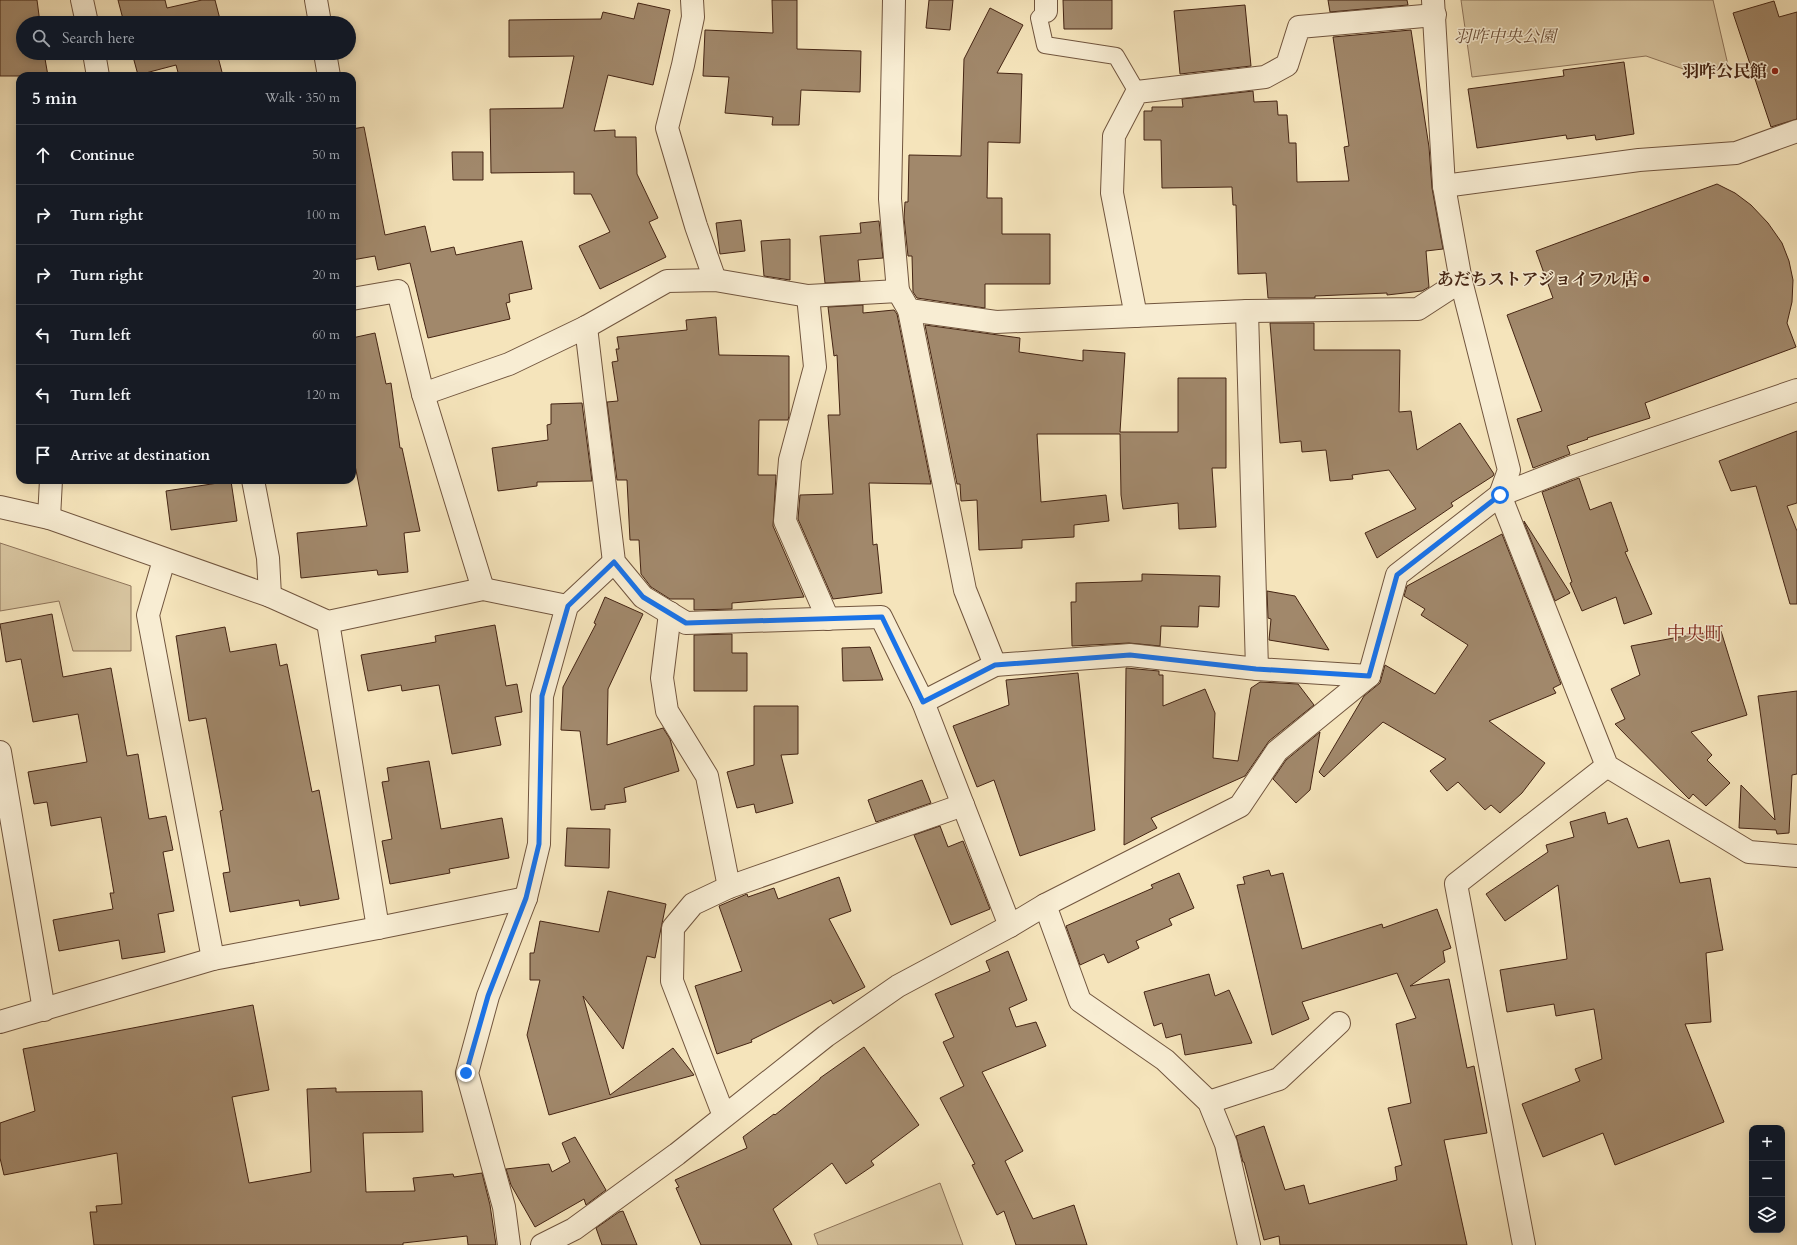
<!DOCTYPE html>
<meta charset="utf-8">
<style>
:root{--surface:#171b24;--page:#20242c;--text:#f1f3f6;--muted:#9ea1a6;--line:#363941}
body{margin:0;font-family:Cardo,"Noto Serif JP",serif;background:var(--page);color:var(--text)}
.controls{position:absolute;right:12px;bottom:12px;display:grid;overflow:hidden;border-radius:8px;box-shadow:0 2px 10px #0003}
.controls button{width:36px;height:36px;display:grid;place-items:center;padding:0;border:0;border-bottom:1px solid var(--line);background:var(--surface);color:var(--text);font:20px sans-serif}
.stop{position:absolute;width:12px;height:12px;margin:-9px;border:3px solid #1a73e8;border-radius:50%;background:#fff}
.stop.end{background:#1a73e8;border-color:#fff;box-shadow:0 1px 4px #0008}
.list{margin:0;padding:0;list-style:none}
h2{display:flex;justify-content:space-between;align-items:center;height:52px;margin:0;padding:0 16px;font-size:17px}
h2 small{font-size:13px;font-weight:400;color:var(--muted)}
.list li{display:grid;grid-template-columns:26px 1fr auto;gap:12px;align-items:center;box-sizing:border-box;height:60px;padding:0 16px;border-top:1px solid var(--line)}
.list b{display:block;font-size:15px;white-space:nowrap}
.list em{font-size:13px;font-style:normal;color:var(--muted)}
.icon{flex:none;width:22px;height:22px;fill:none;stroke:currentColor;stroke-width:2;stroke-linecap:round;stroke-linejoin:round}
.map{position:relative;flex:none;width:1797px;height:1245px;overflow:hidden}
.search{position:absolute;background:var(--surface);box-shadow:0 2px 10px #0003;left:16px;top:16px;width:340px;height:44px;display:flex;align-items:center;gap:10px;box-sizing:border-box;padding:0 14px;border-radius:22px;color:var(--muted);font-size:15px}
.panel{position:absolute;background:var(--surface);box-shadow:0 2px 10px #0003;left:16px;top:72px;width:340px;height:412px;border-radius:12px}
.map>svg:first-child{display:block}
.green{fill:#d7c49f;stroke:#8e745a}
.building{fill:#a1886b;stroke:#452514}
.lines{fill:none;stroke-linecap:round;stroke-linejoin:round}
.lane-casing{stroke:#71553e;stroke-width:18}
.street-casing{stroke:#71553e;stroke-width:24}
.lane{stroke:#f8edd3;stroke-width:16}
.street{stroke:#f8edd3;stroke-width:22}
.route{stroke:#1a73e8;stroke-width:5}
.poi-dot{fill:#8f2418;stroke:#f8edd3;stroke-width:1.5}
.labels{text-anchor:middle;stroke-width:3;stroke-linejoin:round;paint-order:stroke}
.park-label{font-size:17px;font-style:italic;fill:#6a4d37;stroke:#f8edd3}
.poi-label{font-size:17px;font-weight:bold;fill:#452514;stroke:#f8edd3;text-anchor:end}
.quarter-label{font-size:19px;fill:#7a1f14;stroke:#f8edd3}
</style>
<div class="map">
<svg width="1797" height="1245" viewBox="0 0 1797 1245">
<rect width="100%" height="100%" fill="#f5e4bb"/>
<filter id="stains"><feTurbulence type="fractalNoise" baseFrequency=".005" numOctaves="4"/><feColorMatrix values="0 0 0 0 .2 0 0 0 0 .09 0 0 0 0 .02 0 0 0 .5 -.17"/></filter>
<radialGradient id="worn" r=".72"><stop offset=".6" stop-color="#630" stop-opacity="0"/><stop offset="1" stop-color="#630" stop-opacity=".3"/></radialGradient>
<g class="green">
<path d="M1461 0H1713L1728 65 1692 72 1646 56 1472 77Z"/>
<path d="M0 543 131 586V651H73L59 601 0 611Z"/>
<path d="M940 1183 963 1245H818L814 1234Z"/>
</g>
<g class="building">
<path d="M0 0H37L40 23H23V53H44L48 76H0Z"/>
<path d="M118 0H165L167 8 202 0H215L221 23H124Z"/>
<path d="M772 0H797V49L861 51 860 92 801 90 799 125H772L773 117 725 113 729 77 703 76 705 30 773 33Z"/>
<path d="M929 0H953L950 30 926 28Z"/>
<path d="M1063 0H1112V29H1064Z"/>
<path d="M1328 0H1407L1408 5 1330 12Z"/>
<path d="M1774 1 1779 17 1797 12V119L1771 127 1733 13Z"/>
<path d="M638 3 670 10 653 85 608 75 594 131 615 130V137H636L637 174 658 218 649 222 666 257 600 289 579 246 610 232 591 194H574V172L491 173 490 109 563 108 574 56 509 57V20L601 19 603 12 634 19Z"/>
<path d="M1245 5 1251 66 1180 74 1174 11Z"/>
<path d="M990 8 1023 25 997 73 1022 74 1020 143 988 142 987 198H1002V234H1050V284H985V308L917 298 913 292 912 256H908L904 218 905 202H908L909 155 961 156 964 59Z"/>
<path d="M1411 30 1429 147 1432 188 1443 249 1426 251 1429 287 1422 291 1387 295V293L1315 296V298H1268L1266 273 1238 274 1236 205H1233L1232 187 1162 188 1161 140H1144V111H1152V107H1183L1182 99 1253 91 1254 102 1277 101 1278 115H1287L1289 143H1296L1297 182 1349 181 1344 147 1349 146 1333 37Z"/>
<path d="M132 53H217L223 76H179L176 65 138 75Z"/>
<path d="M1624 62 1634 134 1596 140 1595 135 1567 139 1566 135 1477 148 1468 89 1564 76 1563 70Z"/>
<path d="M364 127 385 235 425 226 431 252 454 247 456 255 522 241 532 289 509 294 510 302 506 303 510 319 428 338 410 263 378 270 375 256 352 260V129Z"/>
<path d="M452 152H483V180H453Z"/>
<path d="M1717 184 1735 193 1751 205 1768 223 1782 243 1789 261 1793 280 1792 302 1787 323 1796 347 1645 403 1650 418 1587 438 1588 439 1567 446 1570 454 1533 468 1517 419 1542 411 1507 315 1553 298 1536 251Z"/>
<path d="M741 220 745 251 720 254 716 223Z"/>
<path d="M879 221 883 258 858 260 860 281 825 283 820 236 861 233 860 223Z"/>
<path d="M790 239V280L764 276 761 241Z"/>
<path d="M863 305V313L894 310 897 314 931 484 869 483 873 545 877 544 882 593 833 599 798 519 800 495 833 494 828 415H840L837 355 834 356 828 307Z"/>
<path d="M716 317 719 355 789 356V416L788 420H759L758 475H776L773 526 804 597 732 603V609L694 610V599H670L651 587 641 574 639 540H630L627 480H617L607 402 618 401 612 362 618 361 616 349H619L617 337 687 330 686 320Z"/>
<path d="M1270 323H1314V350H1400L1399 412 1411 411 1417 450 1460 423 1494 474 1493 476 1451 503 1453 506 1377 558 1365 533 1416 509 1389 470 1352 475 1353 479 1330 481 1326 450 1302 452 1301 441 1280 443Z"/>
<path d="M925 325 1020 338 1019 352 1083 361V350L1125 353 1120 432H1178V378H1226V468H1212L1216 527 1179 529 1178 503 1123 509 1121 495 1120 434H1037L1041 502 1106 495 1109 521 1074 525V537L1022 540V548L979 550 977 500 961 501 960 484H957Z"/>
<path d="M375 333 386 384 391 383 400 448H402L420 531 404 533 408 572 378 575 377 570 301 578 297 533 367 526 352 450V338Z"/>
<path d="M582 403 592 481 537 482V486L498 491 492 448 548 440 547 425 551 424V404Z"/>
<path d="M1797 431V503L1787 506 1797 531V604H1790L1756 486 1731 491 1719 461Z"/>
<path d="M1579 478 1590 510 1611 502 1628 551 1625 552 1652 614 1624 624 1616 597 1582 611 1570 583 1572 582 1542 492Z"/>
<path d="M231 481 237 521 171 530 166 491Z"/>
<path d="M1524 521 1570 593 1555 601 1524 522Z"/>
<path d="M1502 534 1561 684 1553 688 1556 693 1489 721 1545 763 1522 793 1500 813 1491 805 1485 810 1458 782 1447 791 1430 771 1446 759 1383 722 1324 777 1319 772 1364 696 1380 683 1385 665 1435 694 1468 645 1421 615 1425 609 1404 596 1407 586Z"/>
<path d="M1142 574 1220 576 1219 607 1199 606 1198 627 1161 626 1160 646 1129 643 1072 646 1071 602H1076V583L1142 581Z"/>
<path d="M1267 591 1295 596 1329 650 1269 640 1271 619 1268 618Z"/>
<path d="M605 597 643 614 608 689 607 745 663 728 670 739 679 771 624 788 626 802 605 805V809L591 810 580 731 561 730 563 687 596 624 594 623Z"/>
<path d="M52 614 63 677 111 668 127 756 138 754 149 819 166 816 173 850 163 852 174 911 158 914 165 952 122 959 119 940 59 951 53 920 113 909 110 893H114L101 817 51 826 47 802 34 804 28 772 87 762 78 714 33 722 21 659 6 662 0 624Z"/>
<path d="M495 625 506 686 517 684 522 712 495 717 501 745 452 754 439 685 402 691 401 685 368 691 361 655 436 642 435 636Z"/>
<path d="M225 627 230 652 276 644 280 666 287 664 312 792 319 790 339 899 300 906 299 900 230 912 223 873 230 872 220 811 223 810 206 718 189 721 176 636Z"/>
<path d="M1711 631H1721L1747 715 1691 732 1712 755 1707 760 1730 783 1706 806 1693 794 1689 799 1615 724 1625 719 1611 689 1640 675 1631 646Z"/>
<path d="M732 634V653H747V691H694V635Z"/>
<path d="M870 647 883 680 843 681 842 648Z"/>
<path d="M1126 668 1159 671V675H1163V706L1205 689 1215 713 1213 758 1238 761 1251 688 1260 682 1298 684 1314 705 1269 741 1245 776 1151 818 1157 828 1124 845Z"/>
<path d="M1078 673 1095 830 1020 856 994 780 977 787 953 726 1009 705 1006 680Z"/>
<path d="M1797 691V774L1792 775 1789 833 1777 834 1776 830 1739 828 1741 785 1775 820 1758 696Z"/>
<path d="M754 706H798V754L781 755 793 803 756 813 754 804 737 808 727 772 754 765Z"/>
<path d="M1320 732 1310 790 1296 803 1273 779 1286 760Z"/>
<path d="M429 761 441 829 502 818 509 858 449 869 450 873 390 884 382 841 392 839 382 782 389 781 387 768Z"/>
<path d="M922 780 931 803 876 822 868 800Z"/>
<path d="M1605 812 1608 824 1627 818 1638 848 1669 840 1680 883 1710 878 1723 950 1706 953 1711 1022 1685 1024 1724 1122 1615 1165 1603 1133 1543 1157 1522 1104 1580 1081 1575 1069 1602 1059 1594 1009 1556 1016 1554 1004 1507 1012 1500 970 1567 959 1558 885 1505 921 1486 894 1548 852 1546 845 1574 837 1570 822Z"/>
<path d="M940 826 948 847 963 841 990 909 951 925 914 835Z"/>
<path d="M567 828 610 829 609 868 565 866Z"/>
<path d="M1269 870 1271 876 1283 873 1302 949 1382 924 1383 928 1437 909 1451 948 1443 951 1445 962 1410 986 1449 979 1467 1068 1474 1066 1487 1133 1444 1140 1467 1245H1280L1279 1236 1264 1240 1244 1162H1243L1236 1136 1264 1126 1285 1190 1304 1185 1309 1204 1397 1180 1395 1167 1402 1165 1388 1108 1411 1103 1396 1024 1416 1018 1397 973 1302 1002 1309 1019 1272 1035 1237 885 1245 884 1243 877Z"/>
<path d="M1179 873 1194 908 1169 919 1172 925 1136 941 1139 948 1108 963 1104 954 1080 965 1066 926 1153 888 1151 885Z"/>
<path d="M839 877 851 911 829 919 865 987 833 1004 831 1000 751 1040 752 1042 717 1054 695 986 742 971 719 906 747 894 748 897 774 888 778 899Z"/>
<path d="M608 891 666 904 655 958 647 956 623 1049 583 996 610 1095 673 1048 694 1075 549 1115 527 1035 540 980H530V953H534L540 921 599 932Z"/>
<path d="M1008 951 1027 1000 1009 1008 1016 1027 1036 1022 1046 1046 982 1072 1023 1151 1005 1161 1033 1219 1074 1205 1087 1245H1016L1004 1211 997 1215 972 1165 975 1164 940 1098 964 1086 943 1042 954 1037 935 994 990 971 986 961Z"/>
<path d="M1209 974 1215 996 1229 990 1252 1043 1185 1055 1181 1034 1166 1038 1162 1023 1154 1026 1144 992Z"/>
<path d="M253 1005 269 1090 232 1097 249 1183 311 1172 307 1089 336 1088V1092L422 1091 423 1132 363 1133 366 1192 415 1191 413 1178 453 1174 454 1177 482 1173 490 1205 496 1245H468L467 1236 403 1243V1245H94L90 1212H97L96 1206 122 1204 117 1153 4 1175 0 1158V1123L35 1111 23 1049Z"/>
<path d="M864 1047 919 1125 871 1161 874 1165 846 1184 832 1163 773 1209 792 1245H701L676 1188 679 1187 675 1180 747 1148 743 1137 774 1114 775 1115 820 1079V1078Z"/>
<path d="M575 1137 606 1190 586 1205 584 1199 535 1227 511 1185 506 1169 549 1164 552 1172 570 1162 562 1143Z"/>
<path d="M623 1211 637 1245H602L596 1228 619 1212Z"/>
</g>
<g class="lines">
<defs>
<path id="lane" d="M1046 11 1039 18 1045 45 1116 56 1137 92"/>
<g id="street">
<path d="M82 0 87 23"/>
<path d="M316 0 320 23"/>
<path d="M692 0 693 17 683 65 667 128 696 226 715 280"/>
<path d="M894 0 890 199 898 291"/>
<path d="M1433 0 1444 186 1461 281 1509 470 1500 495 1607 766 1749 852 1797 856"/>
<path d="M1046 11V0"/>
<path d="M94 53 98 76"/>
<path d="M325 53 329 76"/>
<path d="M1444 186 1639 160 1736 153 1797 131"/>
<path d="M808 296 815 367 790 460 785 521 828 619"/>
<path d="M352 299 398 291 423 394 483 589"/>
<path d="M909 310 965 590 995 665"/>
<path d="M1247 311 1257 669"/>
<path d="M1136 316 1112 193 1114 136 1137 92 1265 77 1287 65 1299 27 1435 15"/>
<path d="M586 327 614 562 643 597 686 623 881 617 923 702 1010 926"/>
<path d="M423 394 509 364 586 327 667 281 715 280 808 296 898 291 909 310 996 322 1247 311 1418 309 1461 281"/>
<path d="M253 480 268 558 270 596"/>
<path d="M0 507 49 518 270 596 328 622 483 589 567 606"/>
<path d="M49 518 51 480"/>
<path d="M164 560 148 615 213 959"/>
<path d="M670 613 662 678 667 711 707 776 729 887"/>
<path d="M328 622 378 928"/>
<path d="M923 702 995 665 1130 655 1257 669 1369 676"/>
<path d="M0 752 44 1010"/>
<path d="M1045 905 1080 1001 1165 1060 1209 1102 1226 1144 1249 1245"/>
<path d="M0 1022 213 959 378 928 526 898"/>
<path d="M1209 1102 1279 1079 1339 1023"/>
<path d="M724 1116 672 981 673 928 693 904 729 887 963 805"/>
<path d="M509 1245 504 1207 467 1073 488 996 526 898 539 844 542 696 567 606 614 562"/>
<path d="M542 1245 574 1229 677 1154 826 1036 898 986 1010 926 1045 905 1240 806 1277 751 1369 676 1397 575 1500 495 1569 468 1797 390"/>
<path d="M1524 1245 1456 884 1607 766"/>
</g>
</defs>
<use href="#lane" class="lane-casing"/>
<use href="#street" class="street-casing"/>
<use href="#lane" class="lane"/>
<use href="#street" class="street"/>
</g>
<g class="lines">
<path class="route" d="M466 1073 488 996 526 898 539 844 542 696 568 606 614 562 643 597 686 623 882 617 923 702 995 665 1130 655 1256 669 1369 676 1397 575 1500 495"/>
</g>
<g class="poi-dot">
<circle cx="1775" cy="71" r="4"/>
<circle cx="1646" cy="279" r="4"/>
</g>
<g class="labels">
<g class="park-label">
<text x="1505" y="42">羽咋中央公園</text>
</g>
<g class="poi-label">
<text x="1767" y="77">羽咋公民館</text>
<text x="1638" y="285">あだちストアジョイフル店</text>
</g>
<g class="quarter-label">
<text x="1695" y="640">中央町</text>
</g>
</g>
<rect width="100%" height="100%" filter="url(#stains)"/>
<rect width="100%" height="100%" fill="url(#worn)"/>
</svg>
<div class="controls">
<button>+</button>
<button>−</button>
<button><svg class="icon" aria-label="layers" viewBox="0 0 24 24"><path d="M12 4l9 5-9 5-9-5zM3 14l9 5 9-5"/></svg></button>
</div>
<div class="stop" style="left:1500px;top:495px"></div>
<div class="stop end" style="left:466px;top:1073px"></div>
<div class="search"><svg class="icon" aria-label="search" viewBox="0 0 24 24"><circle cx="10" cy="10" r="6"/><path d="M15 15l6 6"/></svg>Search here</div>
<section class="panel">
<h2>5 min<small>Walk · 350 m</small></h2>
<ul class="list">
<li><svg class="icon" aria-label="ahead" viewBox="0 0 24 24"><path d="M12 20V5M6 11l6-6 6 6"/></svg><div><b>Continue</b></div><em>50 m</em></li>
<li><svg class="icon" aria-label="right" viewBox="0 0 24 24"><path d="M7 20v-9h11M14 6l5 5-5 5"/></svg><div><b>Turn right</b></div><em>100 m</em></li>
<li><svg class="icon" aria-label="right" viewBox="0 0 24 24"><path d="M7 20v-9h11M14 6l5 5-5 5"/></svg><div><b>Turn right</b></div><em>20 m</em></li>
<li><svg class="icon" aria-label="left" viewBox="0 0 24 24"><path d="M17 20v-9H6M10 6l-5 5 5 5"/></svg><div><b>Turn left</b></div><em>60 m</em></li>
<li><svg class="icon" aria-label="left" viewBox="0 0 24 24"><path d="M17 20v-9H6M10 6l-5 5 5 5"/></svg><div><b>Turn left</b></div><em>120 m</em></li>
<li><svg class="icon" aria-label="arrive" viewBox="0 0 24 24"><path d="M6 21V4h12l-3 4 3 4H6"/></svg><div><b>Arrive at destination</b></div></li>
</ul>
</section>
</div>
